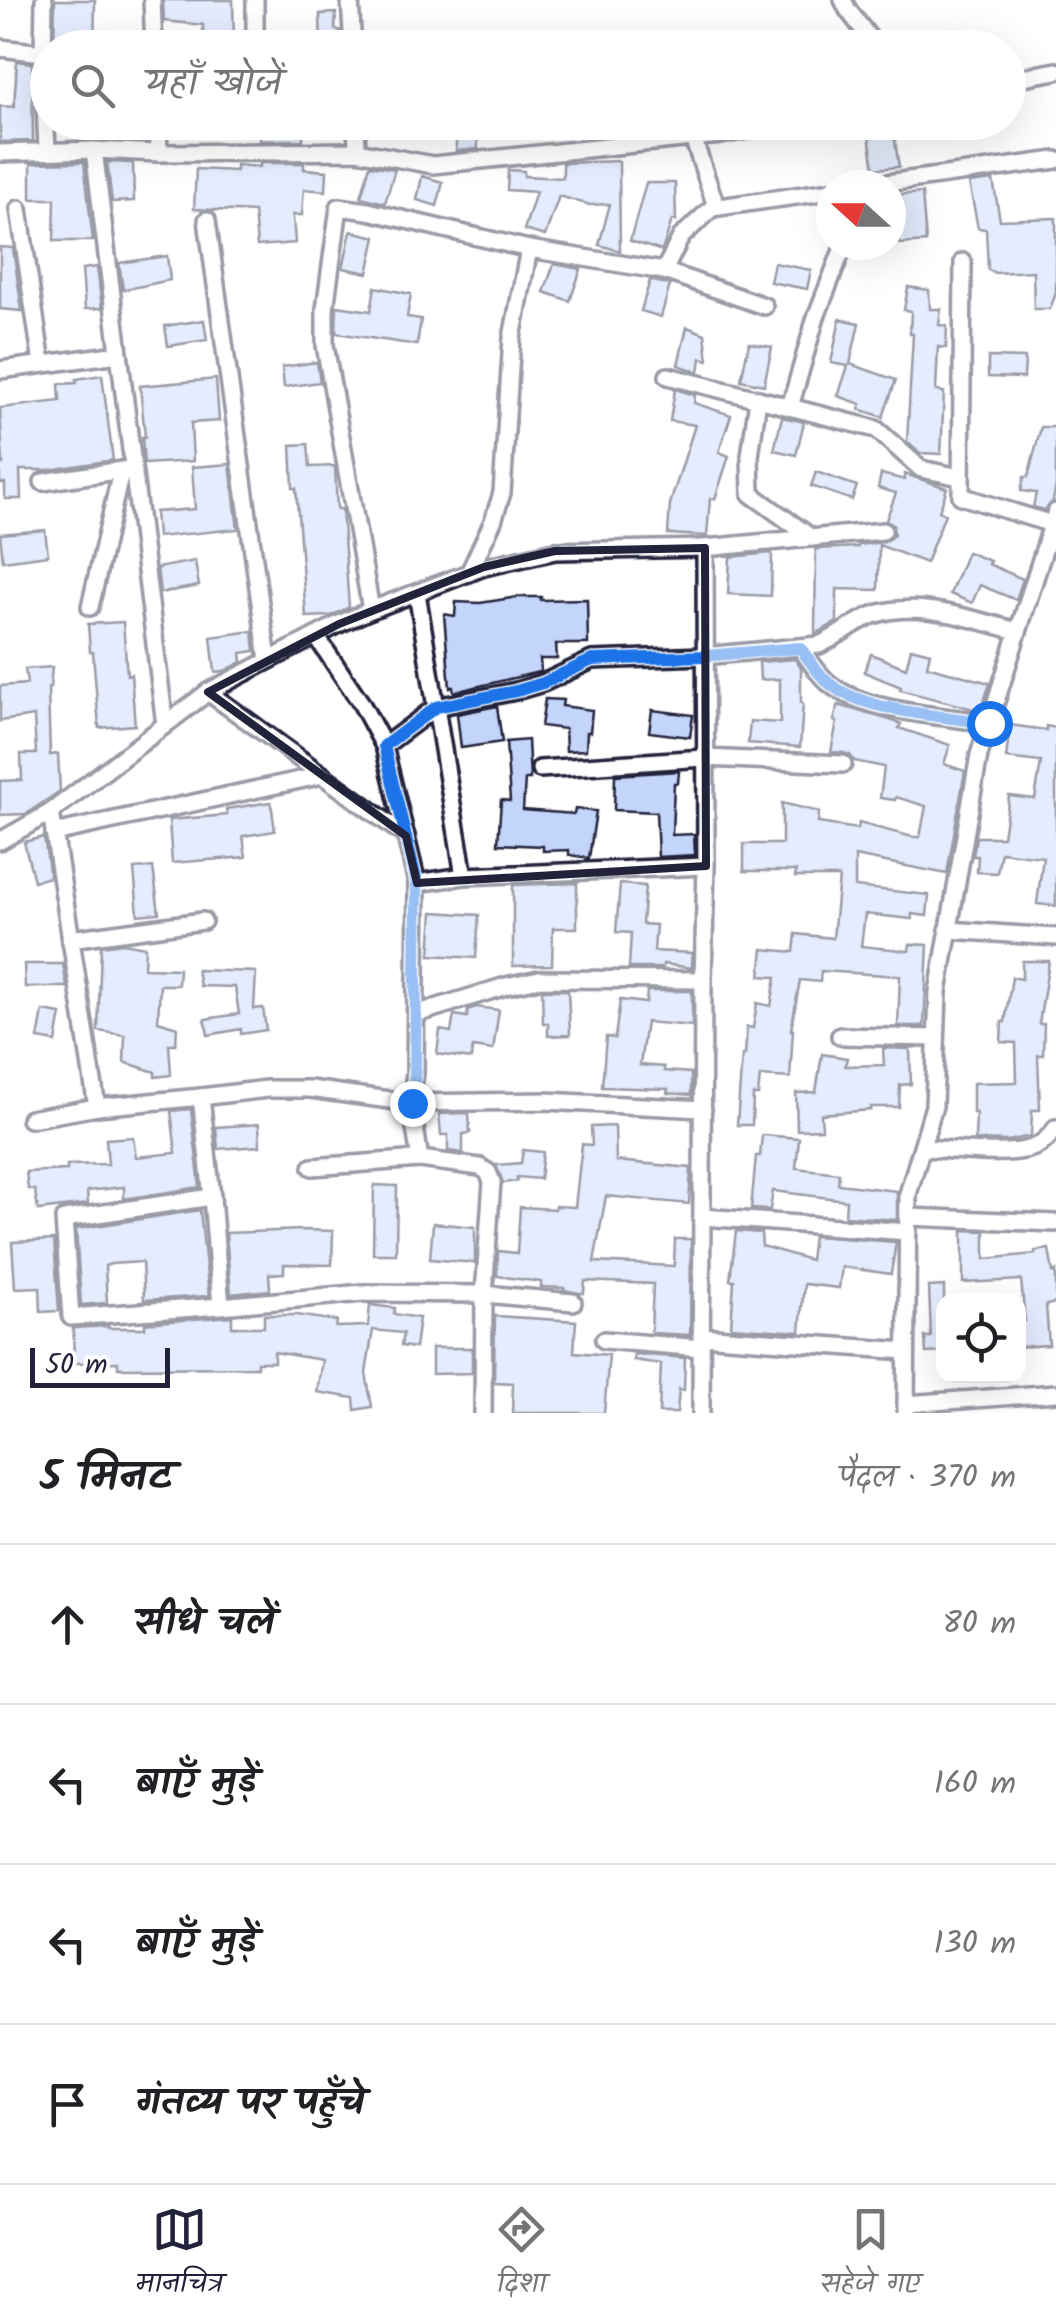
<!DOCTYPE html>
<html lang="hi">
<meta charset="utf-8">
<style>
:root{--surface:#fff;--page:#f6f6f6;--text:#202124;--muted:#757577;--line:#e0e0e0;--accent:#22223b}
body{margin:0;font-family:Kalam,"Playpen Sans Deva",sans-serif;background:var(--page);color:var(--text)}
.controls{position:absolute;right:30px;bottom:30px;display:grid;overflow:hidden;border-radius:20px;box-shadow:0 10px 40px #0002}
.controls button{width:90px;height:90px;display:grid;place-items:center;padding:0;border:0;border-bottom:2px solid var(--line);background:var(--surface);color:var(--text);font:50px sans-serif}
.compass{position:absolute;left:816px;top:170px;width:90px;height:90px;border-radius:50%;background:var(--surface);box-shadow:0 10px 40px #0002;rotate:291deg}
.scale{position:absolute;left:30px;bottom:25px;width:140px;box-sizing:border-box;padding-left:10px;border:5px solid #22223b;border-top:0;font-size:28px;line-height:35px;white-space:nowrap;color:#22223b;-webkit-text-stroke:8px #fff;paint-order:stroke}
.stop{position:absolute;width:30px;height:30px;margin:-22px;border:8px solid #1a73e8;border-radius:50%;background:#fff}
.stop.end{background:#1a73e8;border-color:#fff;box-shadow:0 2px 10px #0008}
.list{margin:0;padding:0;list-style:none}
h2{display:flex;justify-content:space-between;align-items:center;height:130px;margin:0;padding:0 40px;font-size:42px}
h2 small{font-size:32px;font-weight:400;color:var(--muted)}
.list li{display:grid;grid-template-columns:65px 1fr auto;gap:30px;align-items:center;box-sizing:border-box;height:160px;padding:0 40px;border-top:2px solid var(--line)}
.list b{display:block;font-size:38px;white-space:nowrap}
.list em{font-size:32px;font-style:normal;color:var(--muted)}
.icon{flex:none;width:55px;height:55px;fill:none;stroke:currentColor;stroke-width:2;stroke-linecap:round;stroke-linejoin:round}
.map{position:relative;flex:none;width:1056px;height:1413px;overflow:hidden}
.search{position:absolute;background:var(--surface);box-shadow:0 10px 40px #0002;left:30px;right:30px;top:30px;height:110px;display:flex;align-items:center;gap:25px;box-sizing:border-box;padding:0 35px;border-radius:55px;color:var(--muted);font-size:38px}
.sheet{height:770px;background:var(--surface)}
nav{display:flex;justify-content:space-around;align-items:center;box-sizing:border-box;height:140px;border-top:2px solid var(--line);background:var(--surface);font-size:28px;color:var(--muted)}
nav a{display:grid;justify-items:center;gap:5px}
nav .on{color:var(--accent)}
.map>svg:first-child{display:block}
.building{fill:#c4d5fb;stroke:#22223b;stroke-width:2.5}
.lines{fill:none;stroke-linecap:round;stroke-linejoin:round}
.minor-casing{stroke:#22223b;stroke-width:22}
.minor{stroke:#fff;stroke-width:15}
.route{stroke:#1a73e8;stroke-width:12}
.marked{fill:none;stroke:#22223b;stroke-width:8;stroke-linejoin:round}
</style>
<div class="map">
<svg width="1056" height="1413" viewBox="0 0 1056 1413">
<rect width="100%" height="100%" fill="#fff"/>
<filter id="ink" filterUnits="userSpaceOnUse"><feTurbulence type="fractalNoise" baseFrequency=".01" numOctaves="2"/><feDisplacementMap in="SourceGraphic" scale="20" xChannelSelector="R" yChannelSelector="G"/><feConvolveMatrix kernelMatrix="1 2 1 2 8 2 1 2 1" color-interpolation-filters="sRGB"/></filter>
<g filter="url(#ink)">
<g class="building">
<path d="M55 0H95L94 48H54Z"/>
<path d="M163 0H233L234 48H203V25L164 21Z"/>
<path d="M336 13 335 29 341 31 342 48H321L320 14Z"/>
<path d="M17 61 32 63 33 141 0 142V106L14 107Z"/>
<path d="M78 122H131V140L78 139Z"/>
<path d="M260 122H303V140L260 141Z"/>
<path d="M456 122H477L478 149 456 151Z"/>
<path d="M867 122H892L899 167 874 169Z"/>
<path d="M619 161 620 251 599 245 610 204 590 205 559 196 545 236 524 230 536 192 507 190 508 170 524 171V176L563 178V163Z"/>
<path d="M78 162H84L93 241H54L55 199H31V163Z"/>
<path d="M107 162 133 163 134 201 112 202Z"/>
<path d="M260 163H304V169L327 171 326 191 304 189 302 215H293L295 243 257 246 254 212 194 209 196 169 236 171V165L260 167Z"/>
<path d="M370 165 395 169 385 203 361 197Z"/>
<path d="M422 176 443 182 437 206 417 200Z"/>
<path d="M993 180 1000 220 1056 218V293L1050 309H1034L1033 271 995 273 988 270 986 229 978 228 969 183Z"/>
<path d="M646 183H675L676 221 672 220 662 251 630 241Z"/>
<path d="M922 193 926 242 900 244 896 195Z"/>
<path d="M351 231 376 237 368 273 343 268Z"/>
<path d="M0 247 13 248 22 311 0 309Z"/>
<path d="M167 256 170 280 123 290 119 263Z"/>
<path d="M774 263 811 270 807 289 770 282Z"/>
<path d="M554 264 581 269 570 301 544 292Z"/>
<path d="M97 267 102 308 85 309 82 269Z"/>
<path d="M650 280 670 285 661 317 641 311Z"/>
<path d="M375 287 411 294 407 317 421 319 417 345 336 333 337 306 371 311Z"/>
<path d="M908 287 929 290 930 309H941L939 325 947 326 946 348 938 347 936 391 944 392 941 454 920 453 907 442 913 334H910L911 311 904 310Z"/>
<path d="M840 319 859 323 850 364 896 380 883 417 859 409 861 404 838 396 848 366 831 363Z"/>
<path d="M204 320 207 340 168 346 165 326Z"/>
<path d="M687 327 705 334 708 360 701 358 699 372 678 365Z"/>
<path d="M749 343 772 347 764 385 741 380Z"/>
<path d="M988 357 1025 358 1024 378 988 377Z"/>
<path d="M317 362 320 382 284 387 282 367Z"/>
<path d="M102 375 113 460 49 470H20L21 499H5V483H0V464H3L0 408 60 401 59 384 77 383 76 379Z"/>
<path d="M216 379 219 421 191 423 193 461 144 464 142 437H145L140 386Z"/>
<path d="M675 389 695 395 694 403 731 415 719 452 729 456 715 499 710 498 707 536 668 534 670 504 695 425 670 421Z"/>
<path d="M782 417 804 422 796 455 774 450Z"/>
<path d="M1041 427H1056V485L1053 501 1045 510 1033 507 1036 493 1021 491 1024 477H1028Z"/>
<path d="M308 444 310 467 335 466 337 509H342L349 607 331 616 306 617 296 488H293L291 445Z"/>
<path d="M230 464 238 529 157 537 155 512 195 509 192 467Z"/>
<path d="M816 472 857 486 852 500 811 486Z"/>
<path d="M881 474 905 480V474L947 488 939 511 945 514 926 563 879 545 878 590 837 589V622L815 634 816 549 858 547V545L884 542 894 535 893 525 886 520 896 493 878 488Z"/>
<path d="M45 530 48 555 3 561 0 534Z"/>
<path d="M967 552 990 561 988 564 1023 579 1016 600 980 585 972 603 950 594Z"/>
<path d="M772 553 771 596 728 594 730 557Z"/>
<path d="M195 561 199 586 160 593 157 568Z"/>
<path d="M518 597H541V600L587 599 588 644H556L557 659H540L541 671 539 672 454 692 453 687 450 688 444 614 455 616 456 602 480 603Z"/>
<path d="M123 622 127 675 131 674 135 725 99 728 93 652H90L88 624Z"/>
<path d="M253 631 255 651 241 653 242 662 224 671 215 672 211 637Z"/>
<path d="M911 648 930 653 927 666 990 683 981 711 900 690 901 687 864 672 871 654 906 668Z"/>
<path d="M795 659 801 668V703L803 704 800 747 748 743 750 721 780 723V679L760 680 759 662Z"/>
<path d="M52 667 50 688H48L50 755 58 754 60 791 26 814 0 815V781L22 780 21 754H36L34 716 0 721V686L27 684 25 669Z"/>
<path d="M545 699 563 700 562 706 592 710 590 732H587L586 750 566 751 565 729 541 726Z"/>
<path d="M838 705 890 720 901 724 899 728 950 745 944 764 965 771 947 874 855 856V887L929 895 927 916 912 914V919L865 914 861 946 909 951 910 944 928 945 924 1026H898L900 976 821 971 820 982 800 980 791 1030H793L790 1078 760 1076 758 1095H753L752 1125H737L742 1055H745L747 1027 753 1028 757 1003 771 1006 776 977 760 976 763 949 794 952 796 934 833 938 839 877H795L796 871H744V844H782V803L819 812 818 823 858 829 859 823 913 837H920L926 806 896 797 895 800 880 798 884 767 854 761 850 755 844 753 831 752 837 722 834 721Z"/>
<path d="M497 706 502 742 461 748 457 714Z"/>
<path d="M652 710 693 715 690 737 649 732Z"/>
<path d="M1010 725 1046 730V726L1056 728V906L1037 904 1043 857 1001 852 997 873 977 872 978 856H973L976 837H1003L1009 796 1035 799 1041 762 1006 758Z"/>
<path d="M528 740 530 779H525L523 810 574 814 575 809 596 811 589 858 569 855V850L543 851V846L498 844 501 800 510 801 506 742Z"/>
<path d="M679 771 678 783H674L672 835 694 834 695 855 658 857 656 812 614 810 615 775Z"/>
<path d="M271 802 275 831 243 836 246 857 172 863 169 820 227 815 226 809Z"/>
<path d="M44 837 50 877 34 881 24 842Z"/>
<path d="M153 867 159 913 138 915 134 869Z"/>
<path d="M577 883V928H553L552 965 513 966V885Z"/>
<path d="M620 884 645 886 642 924 656 925 654 951 692 953V968L663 964V968H629L631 933 616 932Z"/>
<path d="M433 912 479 915 476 958 430 955Z"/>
<path d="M123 943 145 947 144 968 179 969 178 985H160L158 1021 177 1027 176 1044H169L171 1075 155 1077V1072L124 1062 125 1035 98 1031 101 946Z"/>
<path d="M1022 961H1049L1039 1024H1044L1043 1055H1038L1040 1110H1032L1031 1136 1008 1141 975 1140 976 1113H973V1083L1017 1082 1016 1043 1001 1042 1002 1022H1005L1012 977 1022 979Z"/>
<path d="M24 964H63L67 987H25Z"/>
<path d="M197 970 256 972 254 1009 263 1008 266 1030 241 1034V1029L208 1035 205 1019 239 1014 235 987 200 986Z"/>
<path d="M542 990H568L570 1035 548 1036V1023H543Z"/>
<path d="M647 991H692V1026L646 1022 640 1065 664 1067V1071L691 1073V1095L667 1093 668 1089 602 1087 606 1037 615 1038 620 1000 646 1003Z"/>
<path d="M476 1007 499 1010 493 1050 473 1047 471 1059 437 1054 440 1030 451 1032 454 1015 467 1017 468 1010Z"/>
<path d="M43 1011 61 1014 56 1042 38 1039Z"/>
<path d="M883 1048 910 1049 911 1084 900 1085 899 1107H871V1110L821 1114 822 1129 797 1130 796 1093 816 1092 822 1054 847 1058 845 1066 884 1065Z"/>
<path d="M191 1109 200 1187 124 1199V1187L87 1191 88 1204 38 1210 35 1190 28 1189 26 1172 67 1170V1165L108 1164 106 1139 133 1137 136 1157 176 1153 171 1111Z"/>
<path d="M469 1113 470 1133 463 1134V1153L448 1151V1135H441L439 1114Z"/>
<path d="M259 1124 260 1146 218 1149 216 1127Z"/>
<path d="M615 1126 616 1161 691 1168 689 1204 606 1196 594 1262 674 1266 675 1239H691L690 1335 651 1333 653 1284 585 1281 584 1293H579L564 1290V1288L541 1287V1282L497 1276 498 1251 517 1253 520 1207 555 1209V1206L575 1207 582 1144 592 1145 591 1127Z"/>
<path d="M762 1135 799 1138 796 1168 839 1173 838 1184 897 1191V1220L845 1216 846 1200 773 1191 770 1210 751 1209 756 1156H760Z"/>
<path d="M523 1150 543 1152 540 1179 517 1177V1181L503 1183 496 1165 521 1163Z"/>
<path d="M374 1185 397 1186 396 1254H373Z"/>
<path d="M200 1210 209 1296 144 1300 142 1262 111 1264 105 1266 107 1303 81 1305 76 1229Z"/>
<path d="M433 1223 475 1227V1263L430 1259Z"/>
<path d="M302 1230 333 1231 332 1265 284 1264V1273L269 1274 270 1290 231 1294 226 1233Z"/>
<path d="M963 1230 985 1231V1259L1035 1254V1251L1049 1249 1053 1272 1056 1271V1303L1046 1305 1049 1345 1018 1347V1321H1025L1021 1280 963 1283Z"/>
<path d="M736 1231 761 1233 762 1246 810 1260 813 1236 896 1242 891 1274 842 1267 839 1288 804 1284 800 1332 731 1327 734 1280H730Z"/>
<path d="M54 1240 59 1311 41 1312 40 1287 15 1288 12 1242Z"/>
<path d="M944 1286V1352L926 1353 925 1337H931L929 1287Z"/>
<path d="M370 1305 395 1308 394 1314 419 1318 415 1348 401 1346 403 1333 373 1330 366 1373 372 1407 355 1410 354 1398 317 1392 322 1360 274 1352V1362H257V1367L118 1368V1362L74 1363 73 1328 108 1326V1328H145V1323L232 1316V1327H264V1315H297L337 1321 336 1327 368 1326Z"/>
<path d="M495 1316 576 1321 574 1352 609 1355 604 1413H512L513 1383 494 1382Z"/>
<path d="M432 1348H472V1373L432 1374Z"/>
<path d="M634 1354 685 1358 684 1390 679 1389 677 1413H659L661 1364 633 1360Z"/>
</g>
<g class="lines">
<defs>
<g id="minor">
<path d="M44 0 43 53 47 151"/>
<path d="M152 0 154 48"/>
<path d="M350 0 353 48"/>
<path d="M843 0 848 10 877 48"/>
<path d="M0 48 43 53"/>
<path d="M255 48V0"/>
<path d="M1008 80 1056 71"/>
<path d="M158 122 159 153"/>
<path d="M356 122 357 151"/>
<path d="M693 138 716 206 712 208 831 191"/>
<path d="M0 153 94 150"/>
<path d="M872 185 1056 160"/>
<path d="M19 209 42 364"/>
<path d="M207 220 268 660"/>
<path d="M963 262 961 496 1052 524"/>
<path d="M664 271 764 306"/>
<path d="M0 370 119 354"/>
<path d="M668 376 876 429 921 469 960 477"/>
<path d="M758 399 750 456 751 494 812 538"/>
<path d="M790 407 816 317 844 245"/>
<path d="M43 482 129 469"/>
<path d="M469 573 493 521 502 493 512 338 529 249"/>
<path d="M417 593 464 876 706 866"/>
<path d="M90 607 121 472"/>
<path d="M371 610 325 345V309L339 207 368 211 529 249 664 271 681 237 712 208"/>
<path d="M316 636 361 703 384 746 417 883"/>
<path d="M800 647C809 659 818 675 830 684 864 712 944 716 989 723"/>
<path d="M208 692 406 836"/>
<path d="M165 725 94 150 159 153 357 151 433 165 721 135 788 122"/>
<path d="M384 746 436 707 516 691 543 683 592 660 704 656 819 645C838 637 854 622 873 615 920 599 972 620 1018 631"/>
<path d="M540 769 704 758 843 764"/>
<path d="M54 833 323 775"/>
<path d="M0 841 51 812"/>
<path d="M464 876 417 883 415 1073 411 1103 545 1101 703 1109"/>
<path d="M948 930 1056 937"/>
<path d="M70 939 203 921"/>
<path d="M416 1014 506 986 539 979 703 980"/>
<path d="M840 1036 936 1038"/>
<path d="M201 1097 97 1107 51 812 208 692 339 624 371 610 484 567 555 551 705 548"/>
<path d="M30 1119 97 1107"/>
<path d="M922 1148C951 1149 1007 1157 1032 1148 1043 1144 1049 1137 1056 1128"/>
<path d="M312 1167 420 1159 480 1167 488 1172 492 1182 484 1294 483 1413"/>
<path d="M212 1197 201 1097 267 1089H310L411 1103 420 1159"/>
<path d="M702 1217 908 1232"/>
<path d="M908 1217 1056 1223"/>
<path d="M221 1306 212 1197 64 1219 71 1317 221 1306 363 1293 484 1294 573 1302"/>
<path d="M701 1336 906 1351"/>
<path d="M604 1340 701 1348"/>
<path d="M906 1404 1056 1393"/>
<path d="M701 1413 703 980 706 866 705 548 883 531"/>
<path d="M906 1413 908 1194 934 1106 938 992 979 755 1056 512"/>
</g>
</defs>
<use href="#minor" class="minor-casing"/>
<use href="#minor" class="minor"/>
</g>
</g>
<g class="lines" filter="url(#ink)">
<path class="route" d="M412 1103 415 1073 417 883 384 746 436 707 516 691 543 683 592 660 704 656 800 648C809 659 818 675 830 684 865 712 944 716 989 723"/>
</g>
<path d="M0 0H1056V1413H0ZM705 548 706 866 417 883 406 836 208 692 339 624 484 567 555 551Z" fill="#fff" fill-opacity=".55" fill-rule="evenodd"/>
<path class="marked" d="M705 548 706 866 417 883 406 836 208 692 339 624 484 567 555 551Z"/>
</svg>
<div class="controls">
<button><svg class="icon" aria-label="locate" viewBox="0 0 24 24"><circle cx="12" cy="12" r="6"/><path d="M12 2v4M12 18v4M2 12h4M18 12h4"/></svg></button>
</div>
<svg class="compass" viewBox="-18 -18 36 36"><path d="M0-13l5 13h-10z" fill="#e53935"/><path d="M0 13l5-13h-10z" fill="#757577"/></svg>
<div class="scale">50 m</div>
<div class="stop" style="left:989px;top:723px"></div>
<div class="stop end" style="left:412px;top:1103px"></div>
<div class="search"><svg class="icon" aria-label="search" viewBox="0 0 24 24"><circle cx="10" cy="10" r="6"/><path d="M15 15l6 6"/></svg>यहाँ खोजें</div>
</div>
<section class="sheet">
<h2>5 मिनट<small>पैदल · 370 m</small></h2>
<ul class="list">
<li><svg class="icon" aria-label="ahead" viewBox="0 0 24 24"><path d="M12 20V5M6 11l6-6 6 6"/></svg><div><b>सीधे चलें</b></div><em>80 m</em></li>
<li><svg class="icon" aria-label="left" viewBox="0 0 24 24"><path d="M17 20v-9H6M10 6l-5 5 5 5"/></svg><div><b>बाएँ मुड़ें</b></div><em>160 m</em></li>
<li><svg class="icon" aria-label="left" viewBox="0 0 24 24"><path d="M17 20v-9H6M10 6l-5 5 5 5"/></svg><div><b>बाएँ मुड़ें</b></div><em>130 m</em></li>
<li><svg class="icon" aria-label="arrive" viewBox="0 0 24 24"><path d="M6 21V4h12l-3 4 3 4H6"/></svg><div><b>गंतव्य पर पहुँचे</b></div></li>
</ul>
</section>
<nav>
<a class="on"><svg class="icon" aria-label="map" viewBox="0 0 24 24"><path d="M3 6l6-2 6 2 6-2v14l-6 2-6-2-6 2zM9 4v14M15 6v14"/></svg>मानचित्र</a>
<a><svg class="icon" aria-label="directions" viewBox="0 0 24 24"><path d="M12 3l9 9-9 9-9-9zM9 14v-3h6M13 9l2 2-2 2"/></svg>दिशा</a>
<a><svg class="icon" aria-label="saved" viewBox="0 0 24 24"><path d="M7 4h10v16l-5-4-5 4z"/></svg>सहेजे गए</a>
</nav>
